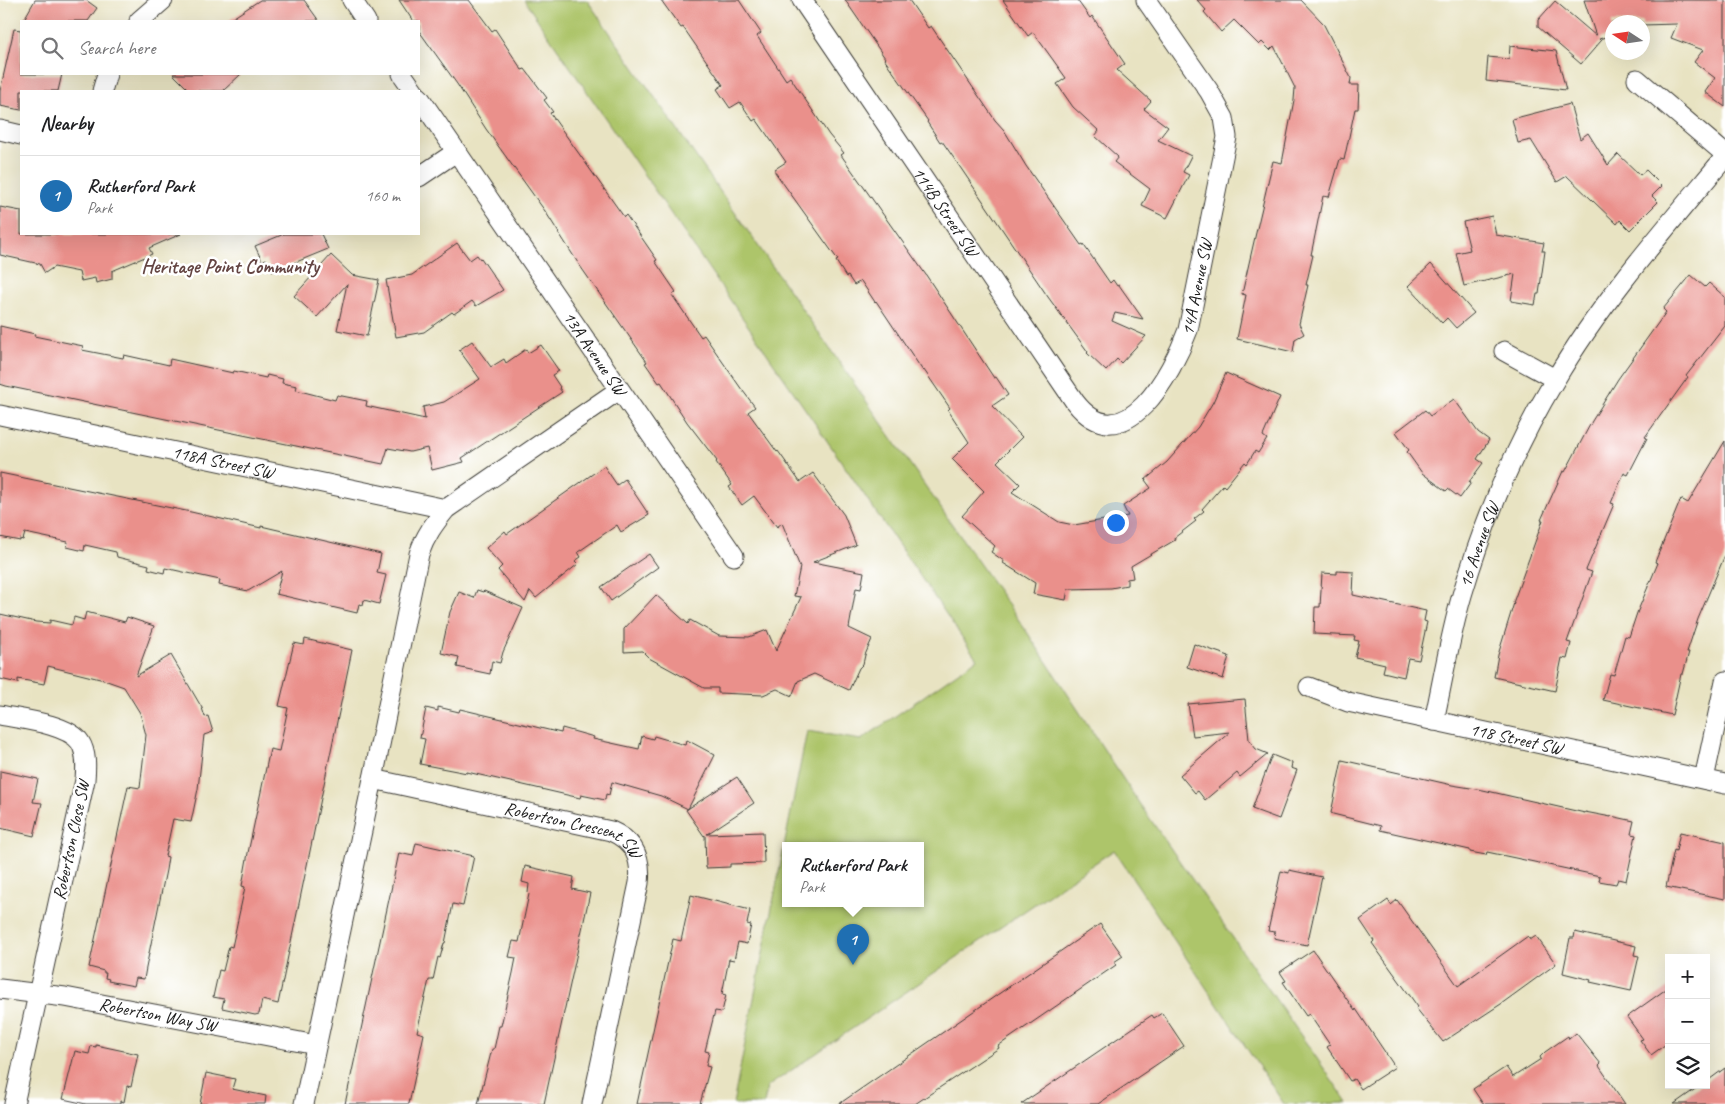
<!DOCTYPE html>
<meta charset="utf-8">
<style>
:root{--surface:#fff;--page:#f6f6f6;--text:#202124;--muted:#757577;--line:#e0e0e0;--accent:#1f6fb2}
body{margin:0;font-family:Caveat,sans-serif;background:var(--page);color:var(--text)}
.controls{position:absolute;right:15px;bottom:15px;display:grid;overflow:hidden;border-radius:0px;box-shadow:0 5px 20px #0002}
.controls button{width:45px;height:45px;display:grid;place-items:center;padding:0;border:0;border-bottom:1px solid var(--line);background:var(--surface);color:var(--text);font:25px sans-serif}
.compass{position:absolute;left:1605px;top:15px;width:45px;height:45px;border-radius:50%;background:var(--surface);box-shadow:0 5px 20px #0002;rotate:282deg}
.you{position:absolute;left:1115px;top:522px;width:18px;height:18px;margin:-12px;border:4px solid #fff;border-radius:50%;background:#1a73e8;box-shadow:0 0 0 8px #1a73e833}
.badge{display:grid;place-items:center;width:32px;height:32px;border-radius:50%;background:var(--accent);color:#fff;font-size:16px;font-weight:700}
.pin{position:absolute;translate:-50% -41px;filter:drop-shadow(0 1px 2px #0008)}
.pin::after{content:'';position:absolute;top:26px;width:18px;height:15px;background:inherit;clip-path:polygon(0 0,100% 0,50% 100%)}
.popup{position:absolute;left:782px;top:842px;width:142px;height:65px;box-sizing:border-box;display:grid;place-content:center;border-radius:0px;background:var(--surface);filter:drop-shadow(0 1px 4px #0005);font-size:16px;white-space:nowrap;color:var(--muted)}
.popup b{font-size:19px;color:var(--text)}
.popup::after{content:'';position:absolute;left:50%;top:100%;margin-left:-10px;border:10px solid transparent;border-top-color:var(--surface)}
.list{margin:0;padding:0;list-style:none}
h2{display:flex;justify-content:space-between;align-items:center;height:65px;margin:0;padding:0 20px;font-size:21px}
h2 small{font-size:16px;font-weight:400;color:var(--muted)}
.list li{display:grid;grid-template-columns:32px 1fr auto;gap:15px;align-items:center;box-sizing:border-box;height:80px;padding:0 20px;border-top:1px solid var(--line)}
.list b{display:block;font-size:19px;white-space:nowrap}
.list p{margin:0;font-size:16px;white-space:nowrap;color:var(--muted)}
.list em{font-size:16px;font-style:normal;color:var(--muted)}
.icon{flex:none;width:28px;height:28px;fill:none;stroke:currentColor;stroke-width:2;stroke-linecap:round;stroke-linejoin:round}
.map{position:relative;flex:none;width:1725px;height:1104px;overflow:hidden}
.search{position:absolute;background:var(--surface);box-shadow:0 5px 20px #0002;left:20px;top:20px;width:400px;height:55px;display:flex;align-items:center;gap:12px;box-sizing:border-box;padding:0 18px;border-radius:0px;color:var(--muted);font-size:19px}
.panel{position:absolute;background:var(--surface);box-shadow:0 5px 20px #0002;left:20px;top:90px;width:400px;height:145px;border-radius:0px}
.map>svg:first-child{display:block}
.green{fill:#adc56a;stroke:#647043;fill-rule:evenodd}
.building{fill:#ea908b}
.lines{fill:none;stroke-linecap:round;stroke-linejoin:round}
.street-casing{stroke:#3b3a35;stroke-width:21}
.street{stroke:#fff;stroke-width:19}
.labels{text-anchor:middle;stroke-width:5;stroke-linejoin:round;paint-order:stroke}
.street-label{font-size:18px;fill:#1c1c1c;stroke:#fff}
.quarter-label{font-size:20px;font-weight:bold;fill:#644543;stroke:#fff}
</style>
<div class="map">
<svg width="1725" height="1104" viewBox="0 0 1725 1104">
<rect width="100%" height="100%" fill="#fff"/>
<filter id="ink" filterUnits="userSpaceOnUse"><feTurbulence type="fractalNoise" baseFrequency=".02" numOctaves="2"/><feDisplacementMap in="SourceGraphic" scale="10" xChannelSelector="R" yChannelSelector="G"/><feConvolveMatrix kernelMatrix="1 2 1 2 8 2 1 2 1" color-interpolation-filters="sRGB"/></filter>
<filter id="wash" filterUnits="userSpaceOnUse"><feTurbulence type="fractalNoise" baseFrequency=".0096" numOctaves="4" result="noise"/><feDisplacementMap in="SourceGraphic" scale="20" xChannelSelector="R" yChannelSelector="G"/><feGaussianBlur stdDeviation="1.12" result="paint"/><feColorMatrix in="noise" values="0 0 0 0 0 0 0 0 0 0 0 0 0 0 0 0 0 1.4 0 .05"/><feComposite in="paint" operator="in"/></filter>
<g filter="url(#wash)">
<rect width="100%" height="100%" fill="#e8e3c2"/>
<path class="green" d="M524 0H587L1027 632 1139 803 1348 1103 1284 1104 1114 850 767 1087 764 1104H733L807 731 861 740 977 659ZM786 846H920V904H786Z"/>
<g id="blocks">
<g class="building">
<path d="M35 0H86L97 8 88 21H23Z"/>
<path d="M260 0H304L319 21H228Z"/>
<path d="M399 0H469L492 31 495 29 522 70 525 69 547 98 544 100 553 112 550 113 624 217 626 215 657 260 655 261 676 292 672 295 701 337 704 335 740 387 755 407 748 412 777 452 778 451 800 482 813 473 844 515 856 545 813 562 864 572 861 589 856 588 849 628 872 639 865 655 863 664 859 668 849 690 814 674 798 681 792 696 777 689 763 695 718 693V688H704L649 658 642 651 624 652V629L656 595 688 624 690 620 719 636 749 637 767 630 776 651 801 597 794 596 800 567 782 523 777 527 754 496 742 505 729 487 732 485 716 462 717 461 687 422 661 382 659 383 645 363 647 362 578 263 545 211 486 129 457 84 419 31V21H413Z"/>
<path d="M661 0H739L761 33 757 36 786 80 790 77 829 135 844 153 841 155 926 275 994 378 996 377 1008 395 992 406 1022 437 997 462 1020 484 1012 492 1059 522 1074 525 1128 516 1123 506 1151 488 1145 480 1167 462 1198 427 1213 402 1226 373 1280 397 1263 436 1267 439 1258 453 1255 451 1247 464 1245 462 1225 487 1223 485 1202 509 1204 511 1194 519 1196 521 1174 538 1175 540 1131 566 1133 578 1127 579V585L1111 588 1068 589 1066 600 1033 594 1035 583 1003 563 1004 561 991 552 995 546 962 516 984 491 952 459 969 442 948 410 950 408 924 370 923 371 876 301 875 302 861 281 854 285 848 276 846 277 836 261 838 260 775 172V169L786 162 756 119 753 121 740 102 730 108 717 89 723 85 683 27 681 28Z"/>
<path d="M845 0H909L928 28 931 26 995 120 1004 130 1026 166 1081 245 1083 244 1110 283 1113 280 1117 286 1119 285 1143 319 1115 313 1112 321 1146 336 1121 363 1117 359 1106 371 1087 353 1088 352 1048 297 962 170 942 141 940 142 927 122 928 121 884 59 885 58Z"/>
<path d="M1003 0H1077L1090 18 1092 16 1125 64 1117 70 1151 101 1144 109 1168 127 1158 140 1191 156 1183 172 1189 175 1167 218 1142 206 1150 189 1114 162 1118 157 1095 136 1099 131 1073 107 1057 84 1066 78 1033 32 1028 36Z"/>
<path d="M1197 0H1301L1323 23 1351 78 1350 85H1359L1358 109H1355L1344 160 1340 159 1329 197 1323 196 1311 255H1313L1306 285H1308L1299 324 1304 334 1295 339 1293 352 1237 339 1246 295 1242 294 1255 237 1273 161 1282 163 1294 100 1295 88 1274 46 1270 50 1262 42 1259 45 1234 20 1221 32 1204 12 1206 10Z"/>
<path d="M1584 0H1725V107L1705 92 1715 78 1694 62 1703 50 1671 38 1677 24 1642 25V22H1612V35L1599 39 1601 41 1581 64 1538 27V20L1555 1 1596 36Z"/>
<path d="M14 29 21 30V74H62L58 91H21V110L0 106V91Z"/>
<path d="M1510 46 1556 51 1566 90 1486 81 1488 57 1509 59Z"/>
<path d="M173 74H241L223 91H190Z"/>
<path d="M1570 104 1580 139 1588 133 1608 165 1618 154 1640 175 1646 170 1662 186 1652 196 1658 202 1630 230 1620 220 1617 224 1567 176 1557 182 1531 140 1518 143 1512 119Z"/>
<path d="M0 207 21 211V234H181L149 248 152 254 112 271V279L96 283 95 278 81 281 79 272 54 267 45 273 40 264 0 255Z"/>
<path d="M1492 216 1496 235 1544 243 1542 251H1545L1539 294H1537L1535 305 1511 301 1515 274 1464 286 1456 253 1470 250 1463 222Z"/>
<path d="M284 234H321L328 249 272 272 266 259 262 261 255 246Z"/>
<path d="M457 243 470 260 477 255 480 259 481 258 503 290 476 306 472 301 454 314 452 312 424 332 396 337 386 280 412 275Z"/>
<path d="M331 255 352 275 379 280 367 336 337 330 347 284 317 317 294 296Z"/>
<path d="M1431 264 1474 313 1456 328 1447 318 1442 323 1408 286Z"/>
<path d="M1691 275 1705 287 1709 283 1725 297V326L1686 376 1688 377 1645 437 1647 438 1628 475 1624 473 1611 503 1614 504 1586 570 1592 572 1567 642 1571 643 1567 659 1562 658 1555 691 1494 677 1498 655 1514 603H1513L1543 520H1541L1563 471 1565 472 1592 421 1618 379 1666 312 1663 309Z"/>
<path d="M0 326 35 334 34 336 83 346 82 350 123 358 124 355 169 365 170 359 233 373 234 371 266 378 267 375 283 379 282 383 297 386 296 390 335 400 337 395 367 401 366 406 425 419 423 407 444 402 480 379 459 350 472 341 491 367 504 359 506 363 526 349 528 353 541 345 559 371 552 375 560 387 559 388 562 392 462 458 464 462 432 470 427 448 410 452 388 448 383 464 6 386 0 384Z"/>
<path d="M1454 399 1478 432 1489 440 1477 459 1483 463 1469 482 1471 483 1460 498 1448 489 1446 491 1422 473 1407 452 1409 450 1396 432 1425 410 1430 416Z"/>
<path d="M1725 441V555L1698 619 1687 652H1689L1683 674H1681L1672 715 1603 700 1610 674 1614 675 1625 636 1629 637 1637 613 1658 563 1655 562 1681 499 1688 503Z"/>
<path d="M604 466 617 485 625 479 649 515 621 532 617 525 578 552 581 557 575 561 578 564 536 598 530 591 525 602 498 570 502 566 486 548 505 531 507 534Z"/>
<path d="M0 473 191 512 261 528V526L381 554 377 573 386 575 379 604 364 600 363 605 359 604 357 613 276 594 282 571 248 591 219 585 220 580 165 568 164 573 148 569 149 565 117 557 116 552 85 545 84 551 67 547 68 542 25 533 23 540 20 539V541L0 537Z"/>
<path d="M649 554 658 567 611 601 601 587Z"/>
<path d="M1337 571 1354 572 1353 595 1426 611 1424 621 1427 622 1419 660 1408 658 1404 677 1383 672 1385 664 1355 657 1359 641 1354 640 1355 636 1314 634 1315 607H1320L1322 573 1337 574Z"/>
<path d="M477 590 483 592 484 591 523 608 503 652 500 663 492 661 490 674 457 667 459 657 441 653 450 612 459 592 474 598Z"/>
<path d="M86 612 125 622 127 617 154 626 136 676 171 655 202 708 205 717 208 716 213 732 204 735 198 789 191 822 173 819 165 856 168 857 166 870 146 968 144 979 136 978 134 986 108 981 109 979 105 978 106 973H104V971L89 967 128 786 140 788 146 735 140 713 124 687 104 680 48 666 44 684 18 679V683L0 679V614L36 622 50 623V620L72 625 74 617 84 620Z"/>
<path d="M305 639 352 650 278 1004 262 1000 259 1014 255 1015 222 1008 224 999 213 997 219 970 223 971 229 946 232 947 245 887 242 886 248 853 270 749 279 751 288 708 279 706 294 643 304 645Z"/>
<path d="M1194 644 1229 656 1223 679 1187 667Z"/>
<path d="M1245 699 1249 740 1256 749 1268 754 1240 777 1237 773 1205 800 1198 791 1195 793 1180 775 1230 732 1193 736 1188 704Z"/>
<path d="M438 707 459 712 460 709 561 733 562 728 594 737 593 739 639 749 642 736 653 739 654 736 685 745 687 740 715 755 688 809 661 796 612 782 609 795 606 794 605 800 581 795 580 798 467 772V773L420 764 425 739 420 738 426 708 438 711Z"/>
<path d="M1272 755 1292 763 1291 768 1297 770 1279 819 1252 809Z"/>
<path d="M1342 760 1452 785 1483 790 1585 813V812L1611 817V816L1634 821 1631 834 1636 835 1626 881 1618 879 1616 884 1599 881 1600 876 1487 852 1486 855 1470 852V850L1380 830 1381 826 1333 814 1331 813Z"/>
<path d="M0 771 38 779 33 802 42 803 34 836 0 828Z"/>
<path d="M737 777 754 803 707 834 763 832 764 863 730 864V867L706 868 705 835 704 836 686 810Z"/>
<path d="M1680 832 1725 842V899L1666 887 1674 850 1676 851Z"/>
<path d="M416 843 474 856 463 906 453 904 445 943H444L440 958 438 957 433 980H429L417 1032 424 1034 409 1104H345L399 853 413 856Z"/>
<path d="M525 866 574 877 572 889 590 893 544 1104H478L492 1049H494L499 1026H501L513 973 516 958 509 957 513 941 519 942 529 894 528 893 529 884 522 882Z"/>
<path d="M1289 870 1322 877 1307 945 1274 938 1275 932 1268 931 1281 871 1289 873Z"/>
<path d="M691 895 750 910 747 924 751 925 747 944 738 942 734 960 729 959 722 994 726 995 722 1012 715 1011 705 1051 709 1052 706 1066 710 1067 700 1104H637L673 939 681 941Z"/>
<path d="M1388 900 1391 905 1397 900 1458 986 1528 936 1530 940 1536 936 1556 964 1501 1004 1443 1042 1416 1008 1418 1007 1372 943 1374 941 1360 920Z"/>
<path d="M1100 924 1123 956 1114 962 1116 965 998 1046 999 1048 915 1104H839Z"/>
<path d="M1575 932 1636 946 1634 955 1639 956 1631 991 1590 982 1591 980 1563 973 1570 938H1574Z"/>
<path d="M1313 950 1355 1011 1356 1009 1395 1067 1361 1089 1354 1079 1350 1081 1327 1047 1330 1045 1309 1014 1306 1016 1283 982 1286 981 1280 972Z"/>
<path d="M1669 987V1042L1651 1055 1640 1040 1643 1039 1627 1017Z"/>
<path d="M1162 1013 1184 1046 1098 1104H1021L1152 1015 1154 1018Z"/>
<path d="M1576 1033 1601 1064 1599 1066 1625 1104H1483L1473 1089 1506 1067 1513 1077 1541 1059 1540 1057 1545 1052 1568 1036 1569 1039Z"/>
<path d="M96 1045 138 1054 131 1087 127 1086 124 1102 120 1101V1104H86L63 1099 75 1051 89 1054 91 1046 96 1047Z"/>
<path d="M1725 1068V1104H1674L1701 1085H1706V1082Z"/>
<path d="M206 1073 235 1079 232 1089 266 1096 265 1104H200Z"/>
</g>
</g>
</g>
<g filter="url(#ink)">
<use href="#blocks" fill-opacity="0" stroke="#3b3a35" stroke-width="1"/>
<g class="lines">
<defs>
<g id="street">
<path d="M352 0 366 21"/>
<path id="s1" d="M802 0 1075 402C1124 465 1173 371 1188 330L1227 137 1224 118 1209 91 1146 0"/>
<path d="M139 21 163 0"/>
<path d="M402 74 414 91"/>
<path d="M1637 79 1725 154"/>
<path d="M102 91 107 74"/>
<path id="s2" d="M419 97 734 556"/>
<path d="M0 130 21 135"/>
<path d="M419 177 456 152"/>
<path d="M1504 351 1555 379"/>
<path id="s3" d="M0 415 446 509"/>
<path id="s4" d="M1309 687 1348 702 1725 784"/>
<path d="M0 715C20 719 68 724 80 742 87 753 86 768 85 780L14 1104"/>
<path id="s5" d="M1434 721C1443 679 1450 636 1462 595 1484 521 1515 446 1555 380 1603 299 1665 229 1725 157"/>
<path id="s6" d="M373 779 611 831C634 841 642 858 639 883L592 1104"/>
<path d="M1704 779 1725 681"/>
<path id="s7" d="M0 989 65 997 316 1045"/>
<path d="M304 1104 373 779 419 554C425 536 434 524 446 509L619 390"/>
</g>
</defs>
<use href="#street" class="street-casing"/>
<use href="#street" class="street"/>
</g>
</g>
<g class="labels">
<g class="street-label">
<text dy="6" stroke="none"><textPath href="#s1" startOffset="256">114B Street SW</textPath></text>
<text dy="6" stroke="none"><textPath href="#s1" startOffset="699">14A Avenue SW</textPath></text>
<text dy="6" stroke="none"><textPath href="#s2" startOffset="311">13A Avenue SW</textPath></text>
<text dy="6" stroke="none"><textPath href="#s3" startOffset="228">118A Street SW</textPath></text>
<text dy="6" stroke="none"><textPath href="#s5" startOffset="182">16 Avenue SW</textPath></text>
<text dy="6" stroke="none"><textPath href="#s4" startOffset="214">118 Street SW</textPath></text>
<text dy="6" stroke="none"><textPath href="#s6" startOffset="208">Robertson Crescent SW</textPath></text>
<text transform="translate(71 840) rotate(-78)" y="6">Robertson Close SW</text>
<text dy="6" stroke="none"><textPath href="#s7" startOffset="160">Robertson Way SW</textPath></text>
</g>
<g class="quarter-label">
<text x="230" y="273">Heritage Point Community</text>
</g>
</g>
</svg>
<div class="controls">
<button>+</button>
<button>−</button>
<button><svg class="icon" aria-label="layers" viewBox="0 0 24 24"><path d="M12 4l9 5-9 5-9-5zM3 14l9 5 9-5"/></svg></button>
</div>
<svg class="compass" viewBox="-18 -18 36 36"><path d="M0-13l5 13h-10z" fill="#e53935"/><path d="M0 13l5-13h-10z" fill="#757577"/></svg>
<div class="you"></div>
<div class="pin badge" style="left:853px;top:965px">1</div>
<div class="popup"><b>Rutherford Park</b>Park</div>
<div class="search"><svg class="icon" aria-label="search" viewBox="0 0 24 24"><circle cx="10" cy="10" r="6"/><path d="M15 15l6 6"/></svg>Search here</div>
<section class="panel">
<h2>Nearby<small></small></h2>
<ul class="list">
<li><span class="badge">1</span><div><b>Rutherford Park</b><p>Park</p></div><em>160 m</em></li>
</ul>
</section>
</div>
